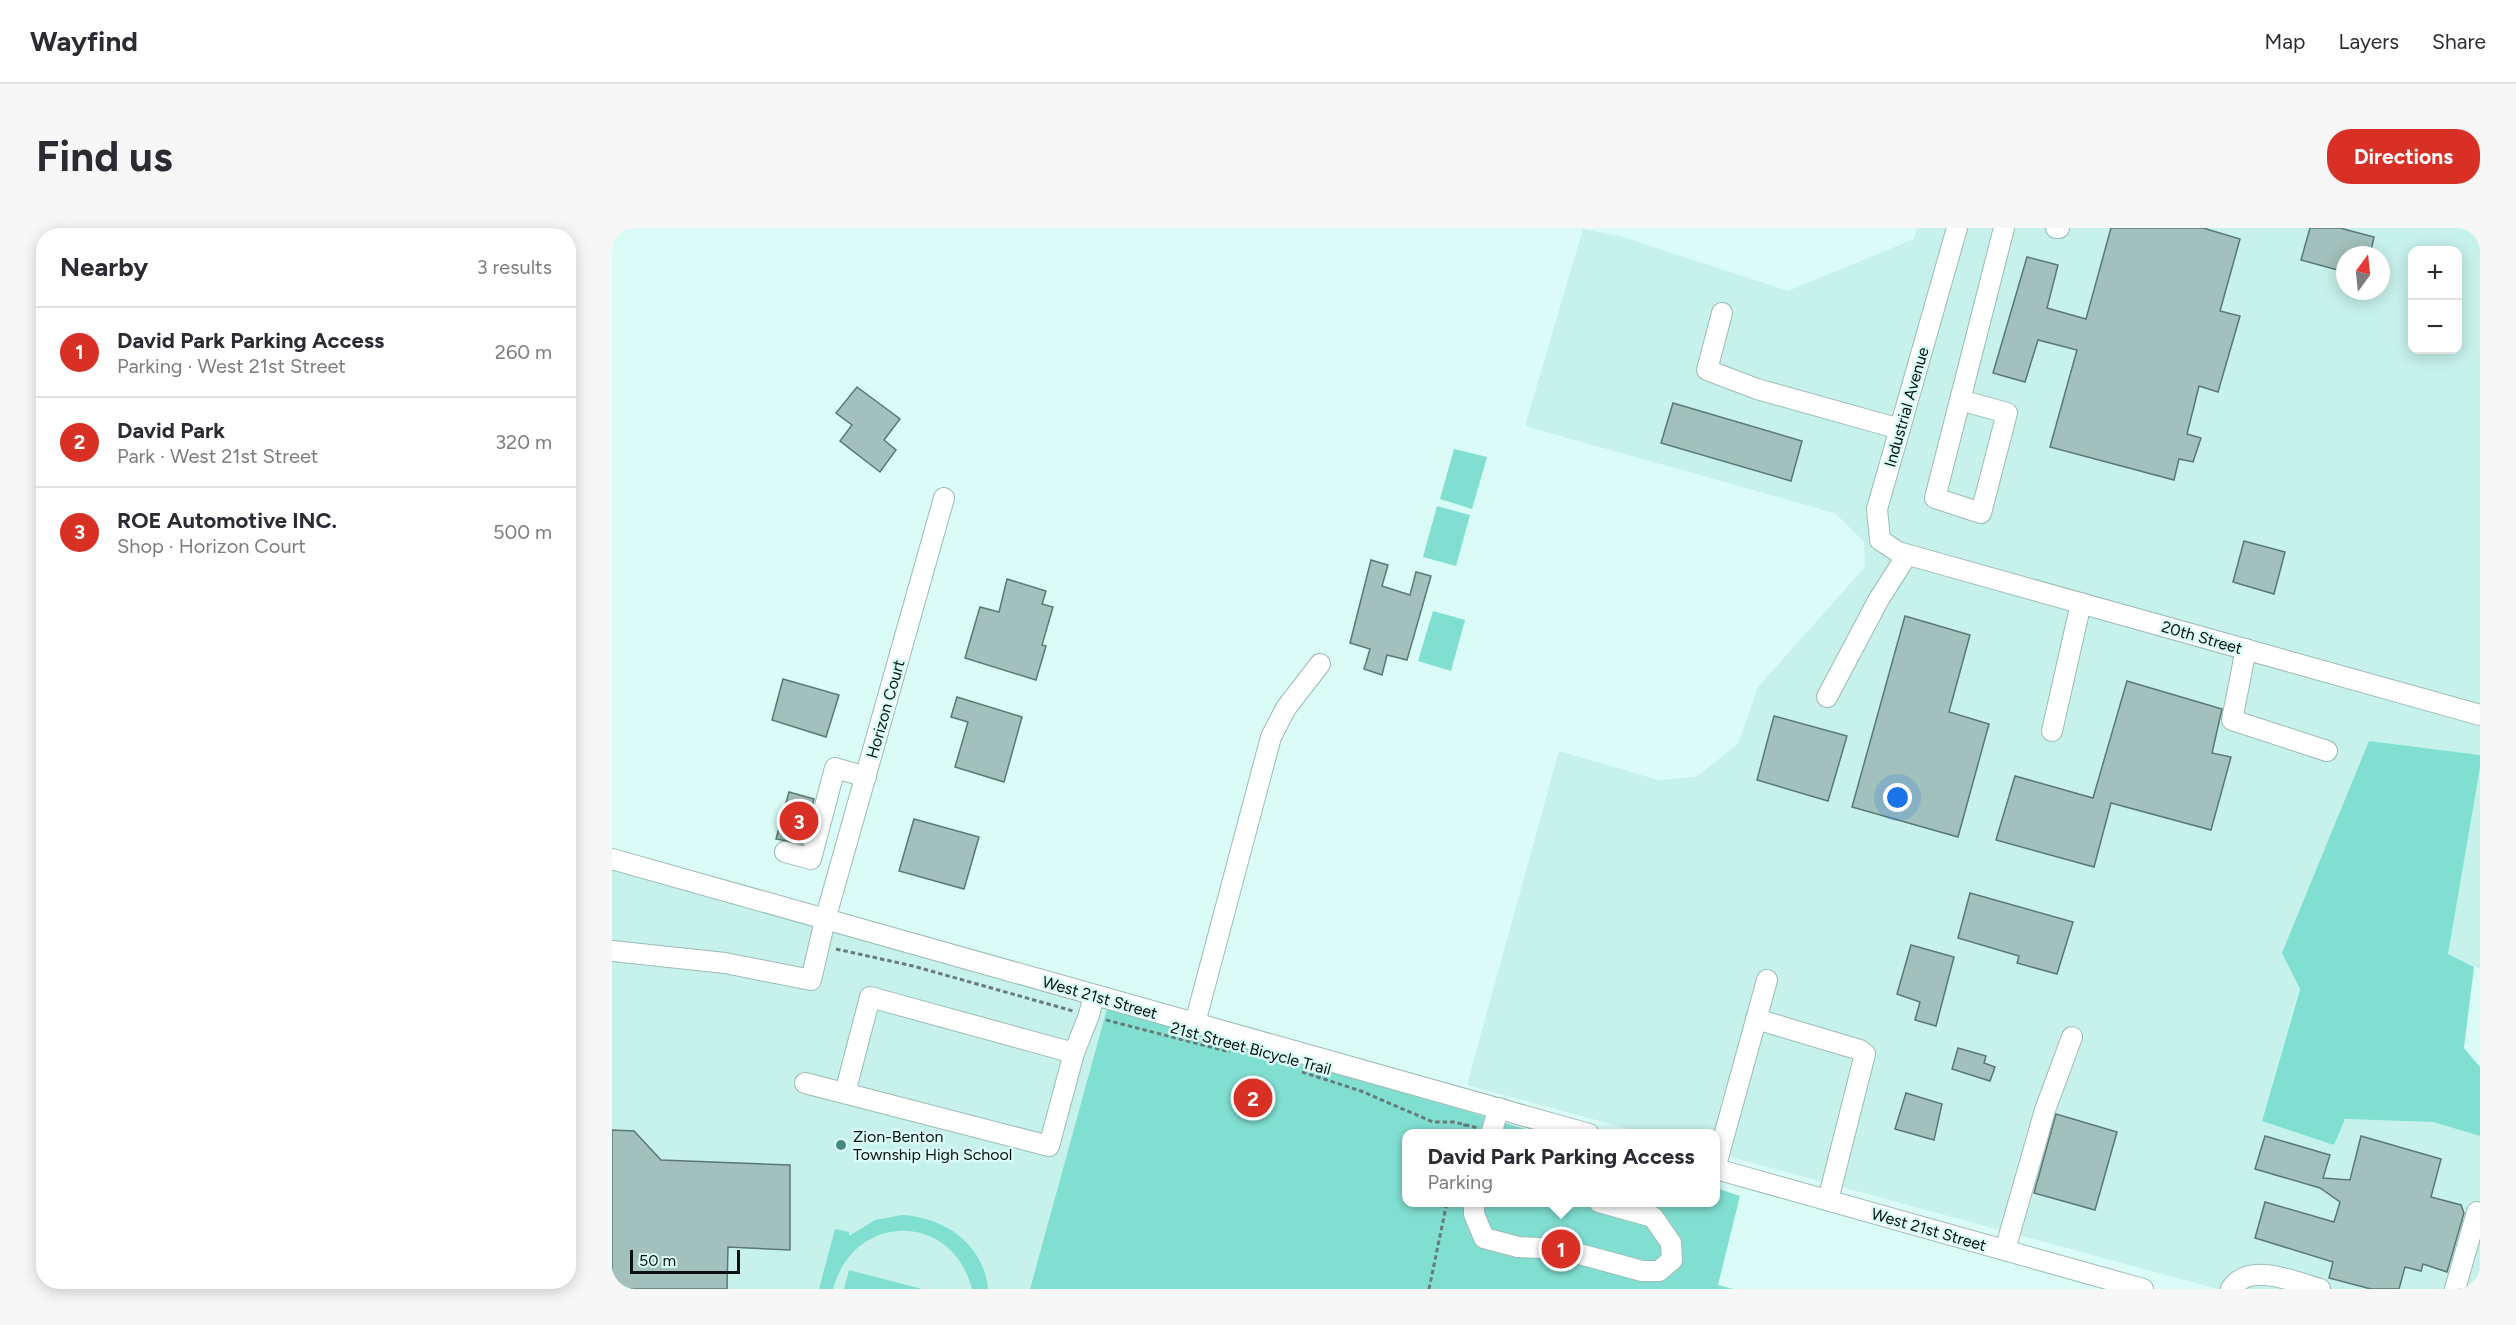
<!DOCTYPE html>
<meta charset="utf-8">
<style>
:root{--surface:#fff;--page:#f7f7f7;--text:#2b2b33;--muted:#7c7c81;--line:#e1e1e2;--accent:#d93025}
body{margin:0;font-family:Figtree,sans-serif;background:var(--page);color:var(--text)}
.controls{position:absolute;right:18px;top:18px;display:grid;overflow:hidden;border-radius:12px;box-shadow:0 3px 15px #0003}
.controls button{width:54px;height:54px;display:grid;place-items:center;padding:0;border:0;border-bottom:2px solid var(--line);background:var(--surface);color:var(--text);font:30px sans-serif}
.compass{position:absolute;left:1724px;top:18px;width:54px;height:54px;border-radius:50%;background:var(--surface);box-shadow:0 3px 15px #0003;rotate:15deg}
.scale{position:absolute;left:18px;bottom:15px;width:110px;box-sizing:border-box;padding-left:6px;border:3px solid #071210;border-top:0;font-size:16px;line-height:21px;white-space:nowrap;color:#071210;-webkit-text-stroke:4px #dafbf6;paint-order:stroke}
.you{position:absolute;left:1286px;top:570px;width:21px;height:21px;margin:-15px;border:4px solid #fff;border-radius:50%;background:#1a73e8;box-shadow:0 0 0 9px #1a73e833}
.badge{display:grid;place-items:center;width:39px;height:39px;border-radius:50%;background:var(--accent);color:#fff;font-size:20px;font-weight:700}
.pin{position:absolute;translate:-50% -50%;border:3px solid #fff;box-shadow:0 2px 6px #0006}
.popup{position:absolute;left:790px;top:901px;width:318px;height:78px;box-sizing:border-box;display:grid;place-content:center;border-radius:12px;background:var(--surface);filter:drop-shadow(0 2px 4px #0005);font-size:20px;white-space:nowrap;color:var(--muted)}
.popup b{font-size:22px;color:var(--text)}
.popup::after{content:'';position:absolute;left:50%;top:100%;margin-left:-12px;border:12px solid transparent;border-top-color:var(--surface)}
.list{margin:0;padding:0;list-style:none}
h2{display:flex;justify-content:space-between;align-items:center;height:78px;margin:0;padding:0 24px;font-size:26px}
h2 small{font-size:20px;font-weight:400;color:var(--muted)}
.list li{display:grid;grid-template-columns:39px 1fr auto;gap:18px;align-items:center;box-sizing:border-box;height:90px;padding:0 24px;border-top:2px solid var(--line)}
.list b{display:block;font-size:22px;white-space:nowrap}
.list p{margin:0;font-size:20px;white-space:nowrap;color:var(--muted)}
.list em{font-size:20px;font-style:normal;color:var(--muted)}
.map{position:relative;flex:none;width:1868px;height:1061px;overflow:hidden;border-radius:24px}
header{display:flex;align-items:center;gap:36px;box-sizing:border-box;height:84px;padding:0 30px;background:var(--surface);border-bottom:2px solid var(--line)}
header strong{font-size:28px}
nav{display:flex;gap:33px;margin-inline-start:auto;font-size:21px}
.intro{display:flex;align-items:center;justify-content:space-between;box-sizing:border-box;height:144px;padding:0 36px}
h1{margin:0;font-size:42px}
.button{padding:15px 27px;border-radius:24px;background:var(--accent);color:#fff;font-size:21px;font-weight:700}
main{display:flex;gap:36px;padding:0 36px}
aside{flex:1;background:var(--surface);border-radius:24px;box-shadow:0 3px 15px #0003}
.map>svg:first-child{display:block}
.built{fill:#c7f1eb;fill-rule:evenodd}
.green{fill:#81dfd2}
.building{fill:#a2c1bc;stroke:#5b7874;stroke-width:1.5}
.lines{fill:none;stroke-linecap:round;stroke-linejoin:round}
.minor-casing{stroke:#9bbbb6;stroke-width:22}
.path{stroke:#677c78;stroke-width:3;stroke-dasharray:4.5 3;stroke-linecap:butt}
.minor{stroke:#fff;stroke-width:20}
.poi-dot{fill:#448a82;stroke:#dafbf6;stroke-width:2}
.labels{text-anchor:middle;stroke-width:5;stroke-linejoin:round;paint-order:stroke}
.street-label{font-size:16px;fill:#071210;stroke:#dafbf6}
.poi-label{font-size:16px;fill:#071210;stroke:#dafbf6;text-anchor:start}
</style>
<header>
<strong>Wayfind</strong>
<nav><a>Map</a><a>Layers</a><a>Share</a></nav>
</header>
<div class="intro"><h1>Find us</h1><a class="button">Directions</a></div>
<main>
<aside>
<h2>Nearby<small>3 results</small></h2>
<ul class="list">
<li><span class="badge">1</span><div><b>David Park Parking Access</b><p>Parking · West 21st Street</p></div><em>260 m</em></li>
<li><span class="badge">2</span><div><b>David Park</b><p>Park · West 21st Street</p></div><em>320 m</em></li>
<li><span class="badge">3</span><div><b>ROE Automotive INC.</b><p>Shop · Horizon Court</p></div><em>500 m</em></li>
</ul>
</aside>
<div class="map">
<svg width="1868" height="1061" viewBox="0 0 1868 1061">
<rect width="100%" height="100%" fill="#dafbf6"/>
<g class="built">
<path d="M1305 0H1868V527L1757 513 1650 892 1722 917 1733 891 1821 894 1868 908V1061H1606L1104 925V906L1032 905 855 857 947 523 1046 552 1084 549 1126 516 1146 459 1253 339 1252 314 1223 285 913 198 971 1 1011 9 1176 63 1302 11ZM1800 22H1846V122H1800ZM1733 27H1769V63H1733Z"/>
<path d="M1868 540V741L1836 726Z"/>
<path d="M0 638 497 773 418 1061H0Z"/>
</g>
<g class="green">
<path d="M842 221 875 229 860 281 828 271Z"/>
<path d="M825 278 858 287 844 338 811 329Z"/>
<path d="M821 383 853 392 839 443 806 433Z"/>
<path d="M1757 513 1868 527V540L1836 726 1862 739 1852 820 1868 839V908L1821 894 1733 891 1722 917 1650 893 1688 761 1670 725Z"/>
<path d="M497 773 926 905 794 906V974H1104V960L1128 968 1106 1057 1121 1061H418Z"/>
<path d="M290 987C332 989 372 1016 376 1061H360C340 983 242 984 221 1061H207L223 1001 237 1004V1008L263 992Z"/>
<path d="M237 1042 310 1061H232Z"/>
</g>
<g class="building">
<path d="M1499 0H1591L1628 11 1608 83 1628 88 1606 164 1587 158 1575 206 1589 210 1581 234 1567 231 1562 252 1438 219 1465 122 1426 112 1413 154 1381 145 1415 29 1446 37 1435 80 1474 91Z"/>
<path d="M1698 0H1728L1762 9 1758 27H1733V44L1689 32Z"/>
<path d="M245 159 288 191 272 212 284 222 268 244 228 213 240 197 224 185Z"/>
<path d="M1061 175 1190 213 1179 253 1049 215Z"/>
<path d="M1632 313 1673 324 1662 366 1621 354Z"/>
<path d="M759 332 776 337 770 358 798 367 804 344 819 348 795 432 775 427 770 447 752 441 758 421 738 415Z"/>
<path d="M395 351 434 363 430 376 441 379 430 417 434 418 424 452 353 430 368 379 387 384Z"/>
<path d="M1293 388 1358 407 1337 484 1377 496 1346 609 1240 579Z"/>
<path d="M171 451 227 467 214 509 160 492Z"/>
<path d="M1515 453 1610 481 1600 525 1619 529 1599 602 1499 575 1482 639 1384 612 1403 548 1481 570Z"/>
<path d="M345 469 410 489 392 554 343 539 356 494 339 489Z"/>
<path d="M1162 488 1235 508 1216 573 1145 552Z"/>
<path d="M177 564 202 571 190 616 164 611Z"/>
<path d="M302 591 367 609 352 661 287 643Z"/>
<path d="M1358 665 1461 694 1445 746 1405 735 1407 728 1346 710Z"/>
<path d="M1299 717 1342 729 1324 798 1303 792 1308 774 1285 766Z"/>
<path d="M1346 820 1374 828 1372 835 1383 839 1378 853 1340 841Z"/>
<path d="M1294 865 1330 876 1322 912 1283 901Z"/>
<path d="M1444 886 1505 904 1483 982 1422 965Z"/>
<path d="M0 902 22 903 49 932 178 937V1022L116 1019 115 1061H0Z"/>
<path d="M1653 908 1718 927 1711 950 1738 952 1749 908 1829 931 1819 969 1849 977 1852 985 1835 1044 1811 1036 1809 1043 1793 1039 1787 1061H1759L1717 1050 1721 1034 1643 1010 1653 974 1722 994 1728 974 1708 960 1643 941Z"/>
</g>
<g class="lines">
<defs>
<g id="minor">
<path d="M1345 0 1265 281 1268 312 1286 324 1868 487"/>
<path d="M1444 0H1447"/>
<path d="M1110 85 1095 142 1145 161 1288 201"/>
<path d="M1348 172 1395 185 1369 285 1323 270 1392 0"/>
<path d="M1634 421 1620 492 1715 523"/>
<path d="M1215 469 1267 371 1295 327"/>
<path d="M1440 503 1469 375"/>
<path d="M173 624 199 631 223 540 254 549"/>
<path d="M0 631 977 906"/>
<path d="M0 723 113 735 199 752 213 692 332 270"/>
<path d="M1144 791 1248 822 1253 826 1216 972"/>
<path d="M583 795 659 509 674 480 708 436"/>
<path d="M462 825 477 787 482 767"/>
<path d="M193 855 437 918 462 825 258 769 233 865"/>
<path d="M879 906 887 880"/>
<path d="M1104 937 1155 752"/>
<path d="M1104 941 1531 1061"/>
<path d="M862 974V986L872 1010 906 1019 949 1021 1030 1043H1047L1060 1032 1059 1015 1041 989 987 974"/>
<path d="M1393 1022 1433 882 1460 809"/>
<path d="M1619 1061C1637 1033 1683 1054 1708 1061"/>
<path d="M1843 1061 1865 984"/>
</g>
</defs>
<use href="#minor" class="minor-casing"/>
<g class="path">
<path d="M224 721 301 738 461 783"/>
<path d="M494 792 618 824"/>
<path d="M690 844 749 863 821 894H842L866 900"/>
<path d="M851 906 853 896"/>
<path d="M817 1061 835 974"/>
</g>
<use href="#minor" class="minor"/>
</g>
<circle class="poi-dot" cx="229" cy="917" r="6"/>
<g class="labels">
<g class="street-label">
<text transform="translate(1294 179) rotate(-74)" y="6">Industrial Avenue</text>
<text transform="translate(1590 409) rotate(16)" y="6">20th Street</text>
<text transform="translate(273 481) rotate(-74)" y="6">Horizon Court</text>
<text transform="translate(488 769) rotate(16)" y="6">West 21st Street</text>
<text transform="translate(639 820) rotate(15)" y="6">21st Street Bicycle Trail</text>
<text transform="translate(1317 1001) rotate(16)" y="6">West 21st Street</text>
</g>
<g class="poi-label">
<text x="241" y="914">Zion-Benton<tspan x="241" dy="18">Township High School</tspan></text>
</g>
</g>
</svg>
<div class="controls">
<button>+</button>
<button>−</button>
</div>
<svg class="compass" viewBox="-18 -18 36 36"><path d="M0-13l5 13h-10z" fill="#e53935"/><path d="M0 13l5-13h-10z" fill="#7c7c81"/></svg>
<div class="scale">50 m</div>
<div class="you"></div>
<div class="pin badge" style="left:949px;top:1021px">1</div>
<div class="popup"><b>David Park Parking Access</b>Parking</div>
<div class="pin badge" style="left:641px;top:870px">2</div>
<div class="pin badge" style="left:187px;top:593px">3</div>
</div>
</main>
